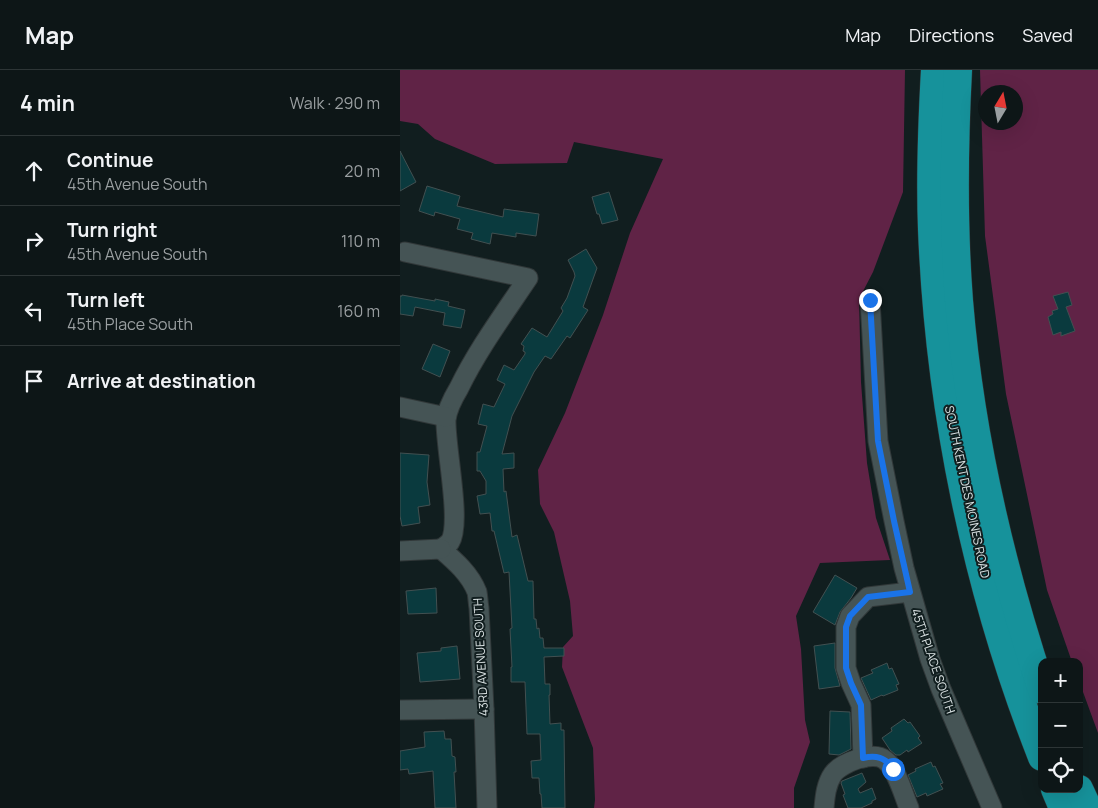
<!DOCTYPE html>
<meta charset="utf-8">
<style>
:root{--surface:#0d1617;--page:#161f20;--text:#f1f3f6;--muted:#9a9fa1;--line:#2d3536}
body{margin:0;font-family:Manrope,sans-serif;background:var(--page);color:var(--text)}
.controls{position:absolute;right:15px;bottom:15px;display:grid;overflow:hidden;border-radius:10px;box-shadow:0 5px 20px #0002}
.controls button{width:45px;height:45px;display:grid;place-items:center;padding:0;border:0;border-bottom:1px solid var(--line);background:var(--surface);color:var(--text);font:25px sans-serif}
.compass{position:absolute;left:578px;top:15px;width:45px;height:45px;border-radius:50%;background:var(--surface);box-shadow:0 5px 20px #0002;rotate:10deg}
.stop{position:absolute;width:15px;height:15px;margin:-11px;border:4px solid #1a73e8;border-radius:50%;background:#fff}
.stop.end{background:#1a73e8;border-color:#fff;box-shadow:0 1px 5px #0008}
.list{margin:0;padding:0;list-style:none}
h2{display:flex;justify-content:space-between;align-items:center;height:65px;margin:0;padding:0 20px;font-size:21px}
h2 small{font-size:16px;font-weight:400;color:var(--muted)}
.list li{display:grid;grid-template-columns:32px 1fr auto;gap:15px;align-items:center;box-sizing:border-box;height:70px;padding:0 20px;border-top:1px solid var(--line)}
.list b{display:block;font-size:19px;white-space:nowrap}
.list p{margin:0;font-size:16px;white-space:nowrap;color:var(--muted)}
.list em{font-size:16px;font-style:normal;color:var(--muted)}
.icon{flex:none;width:28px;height:28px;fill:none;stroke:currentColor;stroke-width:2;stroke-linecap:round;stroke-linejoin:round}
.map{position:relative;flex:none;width:698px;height:738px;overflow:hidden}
header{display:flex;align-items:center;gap:30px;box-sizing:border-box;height:70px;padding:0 25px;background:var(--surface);border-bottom:1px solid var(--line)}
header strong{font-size:24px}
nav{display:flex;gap:28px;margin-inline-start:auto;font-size:18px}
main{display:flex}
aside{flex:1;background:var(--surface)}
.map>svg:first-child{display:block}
.green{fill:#602346;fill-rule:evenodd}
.building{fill:#0a3a3e;stroke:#425051}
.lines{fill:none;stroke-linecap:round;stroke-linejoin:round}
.minor-casing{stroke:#313839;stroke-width:21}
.highway-casing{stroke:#313839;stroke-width:29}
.minor{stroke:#455455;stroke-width:19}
.highway{stroke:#16929b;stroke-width:28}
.route{stroke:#1a73e8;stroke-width:6}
.labels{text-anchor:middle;stroke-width:4;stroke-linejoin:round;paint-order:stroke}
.street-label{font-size:12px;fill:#dce4e5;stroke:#111e1f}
</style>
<header>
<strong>Map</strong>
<nav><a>Map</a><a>Directions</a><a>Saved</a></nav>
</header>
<main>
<aside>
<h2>4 min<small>Walk · 290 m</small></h2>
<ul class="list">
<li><svg class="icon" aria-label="ahead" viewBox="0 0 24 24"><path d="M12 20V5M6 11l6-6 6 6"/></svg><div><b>Continue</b><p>45th Avenue South</p></div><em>20 m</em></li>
<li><svg class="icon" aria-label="right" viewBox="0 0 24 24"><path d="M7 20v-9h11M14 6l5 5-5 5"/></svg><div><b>Turn right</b><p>45th Avenue South</p></div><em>110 m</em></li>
<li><svg class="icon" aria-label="left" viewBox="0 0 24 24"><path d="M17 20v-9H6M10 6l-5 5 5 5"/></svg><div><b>Turn left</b><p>45th Place South</p></div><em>160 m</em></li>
<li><svg class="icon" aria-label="arrive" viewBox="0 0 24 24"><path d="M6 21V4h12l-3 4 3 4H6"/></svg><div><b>Arrive at destination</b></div></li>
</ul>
</aside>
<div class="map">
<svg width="698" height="738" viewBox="0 0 698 738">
<rect width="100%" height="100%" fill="#111e1f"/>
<g class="green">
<path d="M0 0H505L503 122 473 202 459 229 461 312 467 393 476 448 490 490 420 493 396 546 401 579 405 650 410 672 394 718V738H194L195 730 193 678 162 597 163 577 173 566 170 531 154 462 140 434 138 400 165 343 203 245 230 163 263 89 174 72 167 93 95 94 35 69 18 54 0 51Z"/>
<path d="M580 0H698V663L679 611V592H672L647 520 606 324 585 166ZM586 22H616V52H586Z"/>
</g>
<g class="building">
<path d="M0 81 16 112 0 121Z"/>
<path d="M27 116 60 126 57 136 103 147 104 139 139 144 136 166 116 163V167L92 163 90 174 71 169 73 163 57 159 60 149 35 142 34 146 19 141Z"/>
<path d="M209 122 218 150 202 154 199 144H197L192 127Z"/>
<path d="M186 179 197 198 183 237 188 240 170 268 167 266 151 289 145 286 134 302 112 346 102 384 114 383V398L103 399 104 422 106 421 112 467 117 465 128 511H133L134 549H136L137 559 139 558 140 568H143L144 578H164V586L144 587 145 614H150V625H149L150 654 161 653V660H164L165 738H142L141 724H140L139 708H132L131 691 141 690 140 664H127L125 612H111V597H112L110 559 112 558 109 502 104 503 94 461H92L90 443 80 444 77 426 86 424V411L80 401H77V382H80L87 356 78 354 83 334 94 337 105 314 97 310 104 295 114 300 125 284V282L123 281 124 276 121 274 132 258 147 267 163 241 161 238 167 228 175 206 174 202 168 190Z"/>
<path d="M668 222 672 235 666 237 675 261 661 266V262L653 265 648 247 653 244 652 241 658 239 653 226Z"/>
<path d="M2 225 35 231V229L49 232 48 236 65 240 61 258 43 255 45 243 15 237 13 246 0 244V226H2Z"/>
<path d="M33 274 50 281 40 307 22 299Z"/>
<path d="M0 383 29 385 27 412 30 435 18 437 20 453 2 456 0 446Z"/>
<path d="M435 505 457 518 451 528 440 542 435 555 413 542Z"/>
<path d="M36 518 37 543 8 544 6 521Z"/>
<path d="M435 573V598L440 616 419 619 414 576Z"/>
<path d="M57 576 60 609 20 612 17 583 41 581V578Z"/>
<path d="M487 593 489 599 492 598 499 614 496 615 498 620 483 626 482 625 471 630 461 608 473 603 471 600Z"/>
<path d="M430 641 450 642 451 679 439 685 429 684Z"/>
<path d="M504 649 508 653 510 652 520 666 518 668 522 673 508 682 507 680 500 685H496L490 680 482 668 492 661 491 658Z"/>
<path d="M44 661 45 669H51L52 686 55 687 56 702H54L56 738H35L33 701 9 704 8 699 0 700V681L25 677 24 662Z"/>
<path d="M531 692 533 697 535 696 543 713 540 714 543 719 527 726 526 723 517 727 508 705 516 701 515 699Z"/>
<path d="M462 703 466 712 458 719 460 723 472 718 476 729 472 731V733L461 738H448L443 725 445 724 441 713 442 711Z"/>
</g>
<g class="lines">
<defs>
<g id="minor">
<path d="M5 182 128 208C104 244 78 279 59 318 53 328 47 339 46 350 45 376 62 453 50 472 48 474 44 477 41 479"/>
<path d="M470 230 478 371 494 451 504 498 530 589 541 619 592 738"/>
<path d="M0 337 46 347"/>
<path d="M41 479C55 491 70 504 77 522 78 527 78 533 79 538L84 639 87 738"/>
<path d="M0 481 41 479"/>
<path d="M0 640 84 639"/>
<path d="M463 688 461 635 451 613 446 598V557L450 546 468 527 510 522"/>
<path d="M424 738C425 727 426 714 433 704 441 693 473 680 485 690 497 699 503 724 509 738"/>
</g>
<g id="highway">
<path d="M535 0C532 53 530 106 532 159 539 338 576 520 642 687"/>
<path d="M558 0C554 77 553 154 559 231 570 364 600 494 642 620"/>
<path d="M655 719 663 738"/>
<path d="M679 719 688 738"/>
</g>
</defs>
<use href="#minor" class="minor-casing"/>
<use href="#highway" class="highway-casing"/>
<use href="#minor" class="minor"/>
<use href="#highway" class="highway"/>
</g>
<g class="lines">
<path class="route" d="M470 230 478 371 494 451 510 522 468 527 450 546 446 557V598L451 613 461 635 463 688C476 685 485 687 493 699"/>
</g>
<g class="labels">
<g class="street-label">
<text transform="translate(567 422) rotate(78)" y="4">SOUTH KENT DES MOINES ROAD</text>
<text transform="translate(81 587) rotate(-93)" y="4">43RD AVENUE SOUTH</text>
<text transform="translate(533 591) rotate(71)" y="4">45TH PLACE SOUTH</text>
</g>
</g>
</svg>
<div class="controls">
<button>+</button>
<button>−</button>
<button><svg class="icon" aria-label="locate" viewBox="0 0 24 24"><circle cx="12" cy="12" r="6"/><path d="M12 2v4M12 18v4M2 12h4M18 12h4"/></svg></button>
</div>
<svg class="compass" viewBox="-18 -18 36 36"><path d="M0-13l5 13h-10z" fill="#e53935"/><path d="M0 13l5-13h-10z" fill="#9a9fa1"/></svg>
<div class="stop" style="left:493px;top:699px"></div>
<div class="stop end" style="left:470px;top:230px"></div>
</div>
</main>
